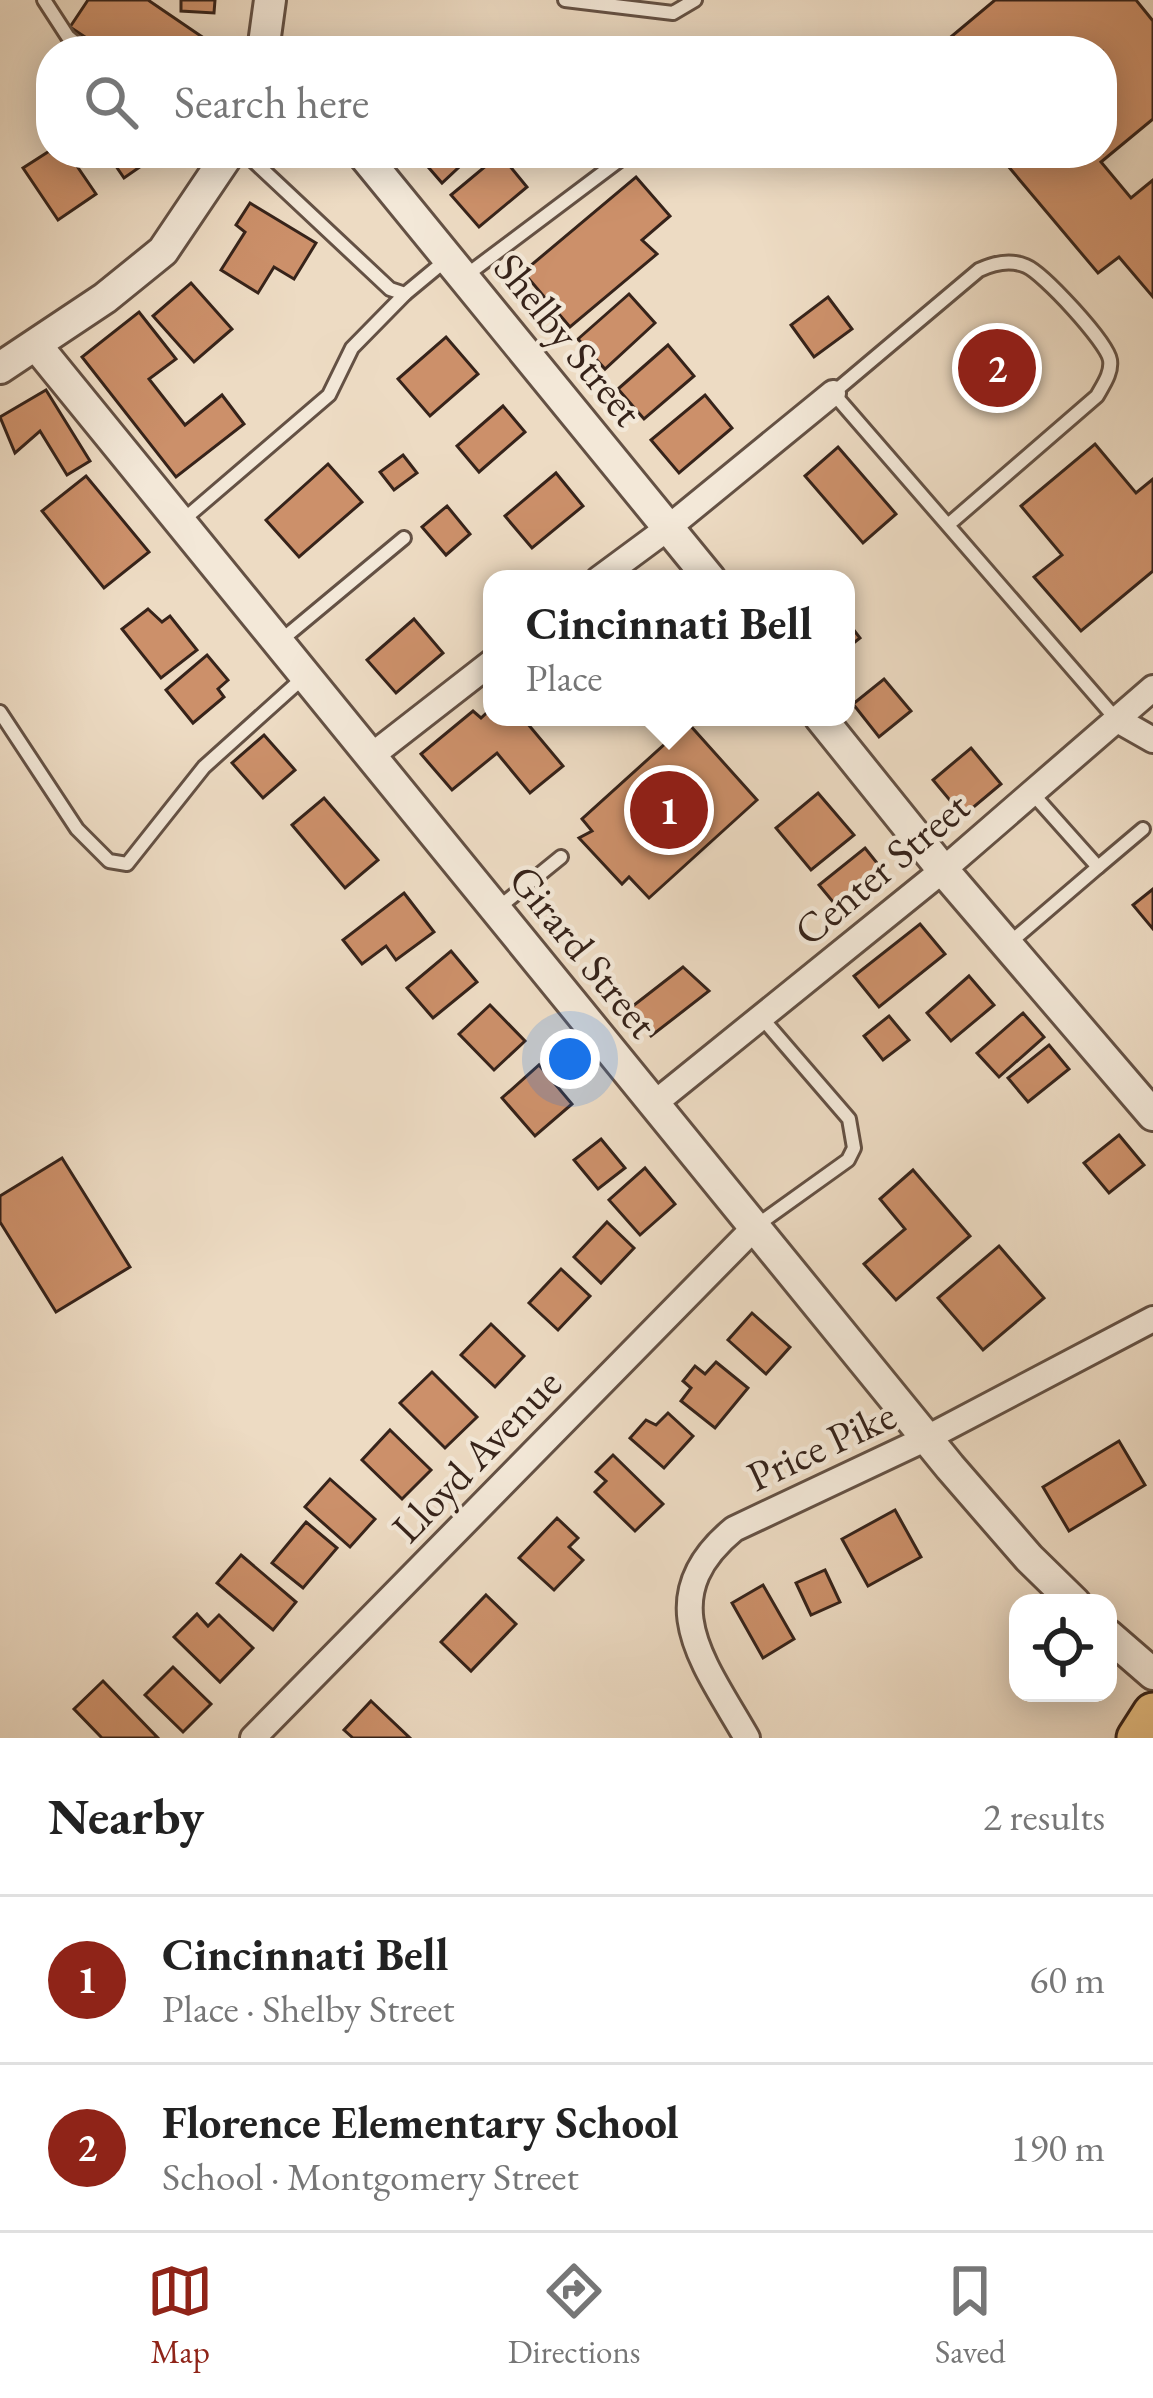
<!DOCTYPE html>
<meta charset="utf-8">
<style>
:root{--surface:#fff;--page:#f2f2f2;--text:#222;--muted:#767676;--line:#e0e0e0;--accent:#8f2418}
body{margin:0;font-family:"EB Garamond",serif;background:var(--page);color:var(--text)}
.controls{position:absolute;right:36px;bottom:36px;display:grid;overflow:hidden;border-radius:24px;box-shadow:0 6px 30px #0003}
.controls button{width:108px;height:108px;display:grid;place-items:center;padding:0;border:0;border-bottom:3px solid var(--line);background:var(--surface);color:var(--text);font:60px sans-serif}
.you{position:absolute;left:570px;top:1059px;width:42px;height:42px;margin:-30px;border:9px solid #fff;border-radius:50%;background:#1a73e8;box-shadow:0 0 0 18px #1a73e833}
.badge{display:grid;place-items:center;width:78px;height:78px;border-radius:50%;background:var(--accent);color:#fff;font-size:39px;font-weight:700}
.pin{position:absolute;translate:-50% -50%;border:6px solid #fff;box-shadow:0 3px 12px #0006}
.popup{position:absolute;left:483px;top:570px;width:372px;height:156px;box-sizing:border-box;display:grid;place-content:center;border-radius:24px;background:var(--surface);filter:drop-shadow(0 3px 9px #0005);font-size:39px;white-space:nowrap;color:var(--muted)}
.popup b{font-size:45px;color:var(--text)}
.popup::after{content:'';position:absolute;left:50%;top:100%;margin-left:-24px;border:24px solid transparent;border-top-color:var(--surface)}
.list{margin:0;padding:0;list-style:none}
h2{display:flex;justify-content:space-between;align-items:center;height:156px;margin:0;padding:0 48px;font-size:51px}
h2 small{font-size:39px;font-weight:400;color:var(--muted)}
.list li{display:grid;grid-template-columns:78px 1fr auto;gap:36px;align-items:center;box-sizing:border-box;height:168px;padding:0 48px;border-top:3px solid var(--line)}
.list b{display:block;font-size:45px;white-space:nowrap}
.list p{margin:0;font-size:39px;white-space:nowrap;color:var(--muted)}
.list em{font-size:39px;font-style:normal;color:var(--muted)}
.icon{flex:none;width:66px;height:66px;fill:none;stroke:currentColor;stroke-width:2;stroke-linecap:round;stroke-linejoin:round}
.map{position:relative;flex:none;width:1153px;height:1738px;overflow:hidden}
.search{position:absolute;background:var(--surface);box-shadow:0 6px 30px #0003;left:36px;right:36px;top:36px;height:132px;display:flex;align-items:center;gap:30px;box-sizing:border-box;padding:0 42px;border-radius:48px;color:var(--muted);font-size:45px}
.sheet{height:492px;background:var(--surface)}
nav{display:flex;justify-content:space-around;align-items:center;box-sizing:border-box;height:168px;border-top:3px solid var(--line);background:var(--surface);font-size:33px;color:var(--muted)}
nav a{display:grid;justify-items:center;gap:6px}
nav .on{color:var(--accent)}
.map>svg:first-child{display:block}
.building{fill:#cc906a;stroke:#36231a;stroke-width:3}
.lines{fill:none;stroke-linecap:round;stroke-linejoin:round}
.service-casing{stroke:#645144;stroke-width:18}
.minor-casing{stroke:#645144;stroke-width:30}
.tertiary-casing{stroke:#645144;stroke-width:36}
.primary-casing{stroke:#36231a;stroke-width:45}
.service{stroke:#f3e8d8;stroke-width:12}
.minor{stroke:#f3e8d8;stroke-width:24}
.tertiary{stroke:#f3e8d8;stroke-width:30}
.primary{stroke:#e6be82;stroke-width:39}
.labels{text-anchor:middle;stroke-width:9;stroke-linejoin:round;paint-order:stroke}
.street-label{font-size:42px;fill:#36231a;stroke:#f3e8d8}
</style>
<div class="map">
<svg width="1153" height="1738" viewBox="0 0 1153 1738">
<rect width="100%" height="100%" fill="#eddbc3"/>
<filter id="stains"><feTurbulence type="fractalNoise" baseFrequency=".00167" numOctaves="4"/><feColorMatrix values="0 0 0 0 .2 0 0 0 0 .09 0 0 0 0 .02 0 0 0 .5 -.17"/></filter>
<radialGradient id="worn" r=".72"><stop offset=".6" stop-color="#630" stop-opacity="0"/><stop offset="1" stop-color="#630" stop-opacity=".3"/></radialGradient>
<g class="building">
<path d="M88 0H148L217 47 215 51H106L70 27Z"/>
<path d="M181 0H215L214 13 181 11Z"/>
<path d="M995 0H1136L1153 21V119L1101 162 1131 198 1153 180V297L1119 257 1098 273 997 153H1102V51H934Z"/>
<path d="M51 150V153H68L96 194 58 220 23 168Z"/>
<path d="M107 153H160L124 178Z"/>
<path d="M416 153H474L442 183Z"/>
<path d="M500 154 527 187 479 227 451 195Z"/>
<path d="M636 177 670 216 642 240 657 254 570 327 523 272Z"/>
<path d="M250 203 316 243 294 279 274 267 258 293 221 270 245 232 236 225Z"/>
<path d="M191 283 232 329 194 362 153 316Z"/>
<path d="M629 294 655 323 605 369 578 339Z"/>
<path d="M828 297 852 329 814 357 791 325Z"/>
<path d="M139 312 176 359 149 379 185 425 222 395 244 424 176 477 82 357Z"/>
<path d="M446 337 478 374 430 416 398 379Z"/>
<path d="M668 345 694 376 644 419 618 389Z"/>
<path d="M46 390 90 461 67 475 40 431 15 453 0 417Z"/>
<path d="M705 395 732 428 679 473 651 440Z"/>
<path d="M503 406 525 432 479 472 457 446Z"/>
<path d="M1095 444 1136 493 1153 479V571L1081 631 1034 577 1062 555 1021 506Z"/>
<path d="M838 447 896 514 863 543 805 476Z"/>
<path d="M403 455 417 473 394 490 380 472Z"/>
<path d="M328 464 362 502 299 557 266 520Z"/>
<path d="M556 473 583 506 532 548 505 516Z"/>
<path d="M86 476 149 552 104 588 42 511Z"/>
<path d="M447 506 470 534 446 555 422 527Z"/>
<path d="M148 609 162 622 170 616 197 650 161 678 122 629Z"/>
<path d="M414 619 443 653 396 693 367 660Z"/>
<path d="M846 620 860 638 846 649Z"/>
<path d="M207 655 228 680 218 689 224 697 193 723 166 690Z"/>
<path d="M884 679 911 711 879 737 853 704Z"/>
<path d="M492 708V717H522L563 766 530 793 497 753 452 790 421 754 473 711 481 718Z"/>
<path d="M688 723 757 800 649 898 629 877 622 884 579 838 592 831 582 819Z"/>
<path d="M264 735 295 770 263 798 232 763Z"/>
<path d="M971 748 1001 784 963 816 933 780Z"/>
<path d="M818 793 854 835 811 870 776 828Z"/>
<path d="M324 798 378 860 345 888 292 825Z"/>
<path d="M865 848 889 878 843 914 819 885Z"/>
<path d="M1153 889V929L1133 905Z"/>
<path d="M404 893 434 932 396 960 386 946 362 964 343 940Z"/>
<path d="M920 924 945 954 879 1007 854 976Z"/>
<path d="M451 951 477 982 433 1018 407 988Z"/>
<path d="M683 967 709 991 651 1036 629 1009Z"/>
<path d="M969 976 994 1005 951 1041 927 1013Z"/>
<path d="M490 1005 525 1041 494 1070 459 1034Z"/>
<path d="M1023 1013 1044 1037 999 1077 977 1053Z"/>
<path d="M889 1016 909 1040 883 1060 864 1036Z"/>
<path d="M1049 1045 1069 1069 1028 1102 1008 1078Z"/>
<path d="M539 1065 572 1104 535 1136 502 1098Z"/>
<path d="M1119 1135 1144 1165 1109 1193 1084 1163Z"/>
<path d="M601 1139 625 1168 598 1189 574 1160Z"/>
<path d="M62 1158 130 1267 56 1312 0 1222V1196Z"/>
<path d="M645 1168 675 1204 640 1235 609 1200Z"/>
<path d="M913 1170 970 1236 896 1300 864 1264 905 1229 880 1199Z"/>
<path d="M607 1222 634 1248 601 1283 574 1257Z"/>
<path d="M999 1246 1044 1298 983 1350 938 1298Z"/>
<path d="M561 1269 590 1296 558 1330 529 1303Z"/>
<path d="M752 1313 790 1347 766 1374 728 1340Z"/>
<path d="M491 1324 524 1356 495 1387 461 1355Z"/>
<path d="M716 1362 748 1388 715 1428 681 1401 691 1388 683 1381 695 1366 705 1374Z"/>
<path d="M432 1372 477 1417 445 1448 400 1403Z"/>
<path d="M668 1413 693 1436 664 1468 630 1438 646 1420 656 1425Z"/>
<path d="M390 1430 431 1470 402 1499 362 1460Z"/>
<path d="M1119 1441 1145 1485 1069 1531 1043 1487Z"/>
<path d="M613 1455 663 1504 635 1531 595 1492 606 1481 596 1472Z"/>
<path d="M330 1479 375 1519 350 1547 305 1507Z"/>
<path d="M895 1510 921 1557 868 1586 842 1539Z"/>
<path d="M557 1518 578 1538 569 1547 583 1560 554 1590 519 1558Z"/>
<path d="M306 1522 337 1548 303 1588 272 1563Z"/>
<path d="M241 1555 296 1602 273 1630 217 1583Z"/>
<path d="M825 1570 840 1602 811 1615 796 1583Z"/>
<path d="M763 1585 794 1639 763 1658 732 1603Z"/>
<path d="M486 1595 516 1624 471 1671 441 1642Z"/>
<path d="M197 1614 208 1626 219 1615 253 1648 220 1682 174 1637Z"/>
<path d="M173 1667 211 1704 183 1732 145 1695Z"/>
<path d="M103 1681 158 1738H102L74 1709Z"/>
<path d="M371 1701 410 1738H353L344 1730Z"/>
</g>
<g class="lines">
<defs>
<g id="service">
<path d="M44 0 68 37 85 51"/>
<path d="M565 0 673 13 695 0"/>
<path d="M245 153 390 289 405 294 446 260"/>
<path d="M464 277 629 153"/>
<path d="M182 521 329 395 352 348 405 294"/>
<path d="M948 525 1097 396C1103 385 1112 373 1110 360 1107 342 1043 273 1026 266 1010 259 994 263 979 270L833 393 1116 719"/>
<path d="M279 642 404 538"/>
<path d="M0 712 77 829 109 861 127 864 204 767 304 677"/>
<path d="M1098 867 1143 829"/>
<path d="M497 909 561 857"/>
<path d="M1007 945 1098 867 1032 793"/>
<path d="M756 1226 848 1160 854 1148 849 1119 761 1017"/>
</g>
<g id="minor">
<path d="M599 579 668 528 833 393"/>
<path d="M1116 719 1153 740"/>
<path d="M370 757 492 662"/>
<path d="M655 1103 943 870 1153 688"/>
<path d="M253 1738 755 1227"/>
<path d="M747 1738C705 1664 649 1599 734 1529L927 1438 1153 1319"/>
</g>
<g id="tertiary">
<path d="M263 51 270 0"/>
<path d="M362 153 710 579"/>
<path d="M36 345 950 1467 1029 1558 1075 1603"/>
<path d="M0 368 105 298 163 251 229 153"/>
<path d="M820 717 943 870 1153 1115"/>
<path d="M1108 1635 1153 1674"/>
</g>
<path id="primary" d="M1137 1738 1153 1713"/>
</defs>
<use href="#service" class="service-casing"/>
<use href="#minor" class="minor-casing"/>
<use href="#tertiary" class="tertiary-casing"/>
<use href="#primary" class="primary-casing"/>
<use href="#service" class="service"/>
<use href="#minor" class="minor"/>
<use href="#tertiary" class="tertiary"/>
<use href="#primary" class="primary"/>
</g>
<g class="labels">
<g class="street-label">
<text transform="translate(569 339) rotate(51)" y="15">Shelby Street</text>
<text transform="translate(881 868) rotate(-40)" y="15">Center Street</text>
<text transform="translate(584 951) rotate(51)" y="15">Girard Street</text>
<text transform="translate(821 1445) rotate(-25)" y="15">Price Pike</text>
<text transform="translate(476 1455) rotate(-46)" y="15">Lloyd Avenue</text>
</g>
</g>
<rect width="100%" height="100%" filter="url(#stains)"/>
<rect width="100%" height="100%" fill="url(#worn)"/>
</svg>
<div class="controls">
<button><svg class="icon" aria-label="locate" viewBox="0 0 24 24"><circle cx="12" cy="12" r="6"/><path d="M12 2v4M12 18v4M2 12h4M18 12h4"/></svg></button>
</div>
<div class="you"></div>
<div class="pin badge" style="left:669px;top:810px">1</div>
<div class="popup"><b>Cincinnati Bell</b>Place</div>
<div class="pin badge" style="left:997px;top:368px">2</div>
<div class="search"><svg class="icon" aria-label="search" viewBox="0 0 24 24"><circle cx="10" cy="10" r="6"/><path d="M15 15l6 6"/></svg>Search here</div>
</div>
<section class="sheet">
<h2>Nearby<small>2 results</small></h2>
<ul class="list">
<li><span class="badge">1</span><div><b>Cincinnati Bell</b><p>Place · Shelby Street</p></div><em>60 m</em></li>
<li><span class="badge">2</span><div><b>Florence Elementary School</b><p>School · Montgomery Street</p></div><em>190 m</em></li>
</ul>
</section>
<nav>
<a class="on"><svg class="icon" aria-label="map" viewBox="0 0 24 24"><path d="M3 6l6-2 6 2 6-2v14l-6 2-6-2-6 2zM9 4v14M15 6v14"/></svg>Map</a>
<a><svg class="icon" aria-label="directions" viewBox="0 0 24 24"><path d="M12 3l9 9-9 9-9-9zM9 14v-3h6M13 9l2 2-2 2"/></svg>Directions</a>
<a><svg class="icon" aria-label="saved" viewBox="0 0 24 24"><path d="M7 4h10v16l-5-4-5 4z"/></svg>Saved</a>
</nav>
